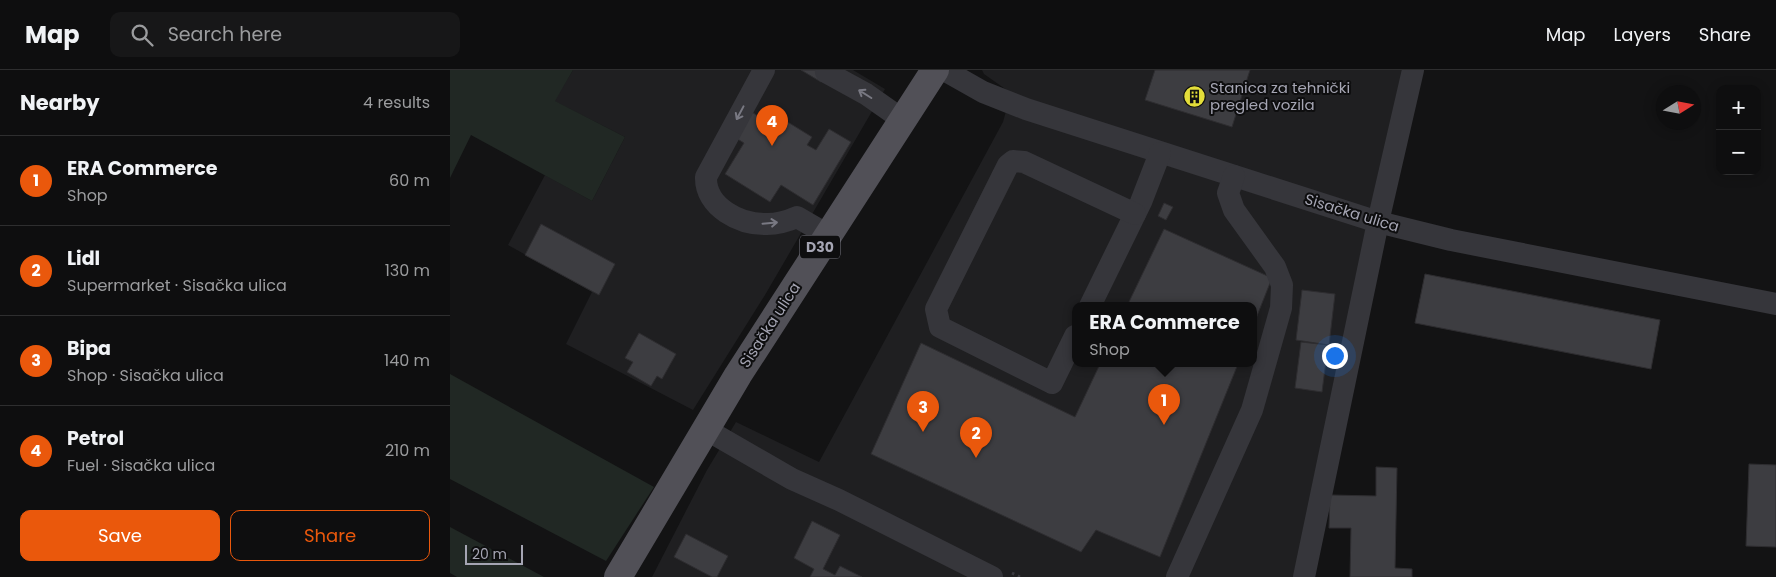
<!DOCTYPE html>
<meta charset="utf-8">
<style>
:root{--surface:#0e0e0f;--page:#171718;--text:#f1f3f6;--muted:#9b9c9e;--line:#2e2e2f;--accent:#ea580c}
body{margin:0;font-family:Poppins,sans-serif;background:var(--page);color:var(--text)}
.controls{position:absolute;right:15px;top:15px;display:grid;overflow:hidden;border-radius:10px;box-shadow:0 2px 12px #0003}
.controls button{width:45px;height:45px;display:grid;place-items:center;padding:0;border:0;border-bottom:1px solid var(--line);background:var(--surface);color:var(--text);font:25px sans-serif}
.compass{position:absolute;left:1206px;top:15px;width:45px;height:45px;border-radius:50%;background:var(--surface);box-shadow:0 2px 12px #0003;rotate:79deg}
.scale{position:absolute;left:15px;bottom:12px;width:58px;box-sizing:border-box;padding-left:5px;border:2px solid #a5a5b3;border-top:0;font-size:14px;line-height:18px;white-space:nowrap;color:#a5a5b3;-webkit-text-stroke:4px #0e0e0f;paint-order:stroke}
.you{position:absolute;left:884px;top:285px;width:18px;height:18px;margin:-12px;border:4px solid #fff;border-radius:50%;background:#1a73e8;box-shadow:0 0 0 8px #1a73e833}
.badge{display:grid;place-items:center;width:32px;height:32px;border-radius:50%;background:var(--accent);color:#fff;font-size:16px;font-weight:700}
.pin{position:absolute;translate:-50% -41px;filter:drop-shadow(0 1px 2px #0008)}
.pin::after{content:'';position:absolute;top:26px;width:18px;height:15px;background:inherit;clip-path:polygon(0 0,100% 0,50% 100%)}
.popup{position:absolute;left:622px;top:232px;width:185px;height:65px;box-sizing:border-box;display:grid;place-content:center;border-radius:10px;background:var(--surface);filter:drop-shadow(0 1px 4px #0005);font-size:16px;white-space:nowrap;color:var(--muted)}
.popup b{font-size:19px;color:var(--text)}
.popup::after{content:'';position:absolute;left:50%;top:100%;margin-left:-10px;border:10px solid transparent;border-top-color:var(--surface)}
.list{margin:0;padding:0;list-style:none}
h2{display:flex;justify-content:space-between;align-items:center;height:65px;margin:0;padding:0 20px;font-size:21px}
h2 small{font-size:16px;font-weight:400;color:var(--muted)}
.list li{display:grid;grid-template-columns:32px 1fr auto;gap:15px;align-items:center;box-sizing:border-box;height:90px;padding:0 20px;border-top:1px solid var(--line)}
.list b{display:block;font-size:19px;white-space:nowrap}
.list p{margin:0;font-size:16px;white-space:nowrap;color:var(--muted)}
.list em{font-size:16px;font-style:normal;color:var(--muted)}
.actions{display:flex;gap:10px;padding:15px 20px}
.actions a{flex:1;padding:11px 0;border:1px solid var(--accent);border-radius:10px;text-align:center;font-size:18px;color:var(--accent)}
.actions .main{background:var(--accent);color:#fff}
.icon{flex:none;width:28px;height:28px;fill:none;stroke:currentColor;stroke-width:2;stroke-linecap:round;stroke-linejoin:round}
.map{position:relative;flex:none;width:1326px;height:507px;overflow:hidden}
header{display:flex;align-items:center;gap:30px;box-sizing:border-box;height:70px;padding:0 25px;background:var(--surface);border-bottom:1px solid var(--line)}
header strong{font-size:24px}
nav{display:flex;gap:28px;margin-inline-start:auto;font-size:18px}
.search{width:350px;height:45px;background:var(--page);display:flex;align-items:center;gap:12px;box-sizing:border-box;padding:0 18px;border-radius:10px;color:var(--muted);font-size:19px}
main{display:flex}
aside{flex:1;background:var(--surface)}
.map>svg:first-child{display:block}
.built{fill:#1f1f21;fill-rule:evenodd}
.green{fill:#212824}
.building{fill:#3d3d41;stroke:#2e2d30}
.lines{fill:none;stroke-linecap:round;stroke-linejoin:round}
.path{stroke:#3a3a40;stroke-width:3;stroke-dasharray:2.5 4;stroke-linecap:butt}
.minor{stroke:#36363b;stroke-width:22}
.major{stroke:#515057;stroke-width:28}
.oneway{stroke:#797983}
.labels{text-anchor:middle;stroke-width:4;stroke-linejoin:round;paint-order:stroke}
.shield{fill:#0e0e0f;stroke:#787882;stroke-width:1}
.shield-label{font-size:14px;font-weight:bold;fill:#a5a5b3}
.poi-label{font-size:15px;fill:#a5a5b3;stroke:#0e0e0f;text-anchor:start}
.street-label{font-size:15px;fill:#a5a5b3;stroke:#0e0e0f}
</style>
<header>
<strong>Map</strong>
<div class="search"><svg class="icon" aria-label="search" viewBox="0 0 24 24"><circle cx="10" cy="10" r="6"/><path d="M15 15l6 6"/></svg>Search here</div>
<nav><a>Map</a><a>Layers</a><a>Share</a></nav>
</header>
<main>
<aside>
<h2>Nearby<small>4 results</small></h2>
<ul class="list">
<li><span class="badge">1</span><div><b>ERA Commerce</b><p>Shop</p></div><em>60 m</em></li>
<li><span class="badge">2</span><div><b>Lidl</b><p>Supermarket · Sisačka ulica</p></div><em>130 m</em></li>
<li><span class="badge">3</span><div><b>Bipa</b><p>Shop · Sisačka ulica</p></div><em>140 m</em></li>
<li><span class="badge">4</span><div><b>Petrol</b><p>Fuel · Sisačka ulica</p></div><em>210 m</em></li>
</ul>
<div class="actions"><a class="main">Save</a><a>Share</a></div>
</aside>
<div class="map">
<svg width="1326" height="507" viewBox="0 0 1326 507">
<rect width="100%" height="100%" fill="#131314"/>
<g class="built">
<path d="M123 0H403L435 19 315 225 243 340 116 274 142 222 58 175 95 105 142 131 175 67 104 31Z"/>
<path d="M532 0H953L844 507H202L257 400 286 352 369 392 553 52 561 23 534 4ZM625 236H803V294H625Z"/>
</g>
<g class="green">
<path d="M0 0H123L105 31 175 67 142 131 21 65 0 108Z"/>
<path d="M0 304 204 417 156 491 0 409Z"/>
<path d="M0 457 94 507H7L0 503Z"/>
</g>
<g class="building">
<path d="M351 0H378L371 12Z"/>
<path d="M705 0H800L782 57 695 30Z"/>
<path d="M315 38 362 67 357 75 366 80 379 59 401 72 363 135 331 115 320 132 275 104 294 73 286 68 302 42 309 47Z"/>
<path d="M714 133 723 137 716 150 708 146Z"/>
<path d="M91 154 165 194 149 225 75 185Z"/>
<path d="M714 159 822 208 803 256V236H677Z"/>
<path d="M975 204 1210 250 1201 299 965 253Z"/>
<path d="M852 220 885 224 879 275 846 270Z"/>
<path d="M189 263 226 284 212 309 207 306 201 316 177 302 183 292 175 288Z"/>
<path d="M851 272 878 275 872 322 845 318Z"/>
<path d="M471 273 625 347 650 294H788L710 487 646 460 631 482 421 384Z"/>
<path d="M1299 394 1326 395V477L1296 476Z"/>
<path d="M926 397 947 398 945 498 962 499V507H900L901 458H879L880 425 926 426Z"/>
<path d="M362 451 390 465 373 499 385 505 390 496 412 507H360L364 499 344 488Z"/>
<path d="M236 464 278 486 267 507H262L224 487Z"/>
</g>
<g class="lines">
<path class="path" d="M562 503 570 507"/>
<g class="minor">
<path d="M314 0 256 107C255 137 290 155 317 154 327 154 338 151 347 147L378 165"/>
<path d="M494 0 533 22 576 39 928 152 1001 170 1326 234"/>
<path d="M376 2 416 24 453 50"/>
<path d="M640 236 691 132 710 83"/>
<path d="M625 266 602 313 490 257 486 239 558 95 563 91 574 92 685 144"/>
<path d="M257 360 342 409 389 430 542 507"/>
<path d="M727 507 802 340 831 238 832 215 825 197 784 140 778 123 784 106"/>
<path d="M854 507 928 152 963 0"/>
</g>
<path class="major" d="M168 507 288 305 485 0"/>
</g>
<defs><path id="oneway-shaft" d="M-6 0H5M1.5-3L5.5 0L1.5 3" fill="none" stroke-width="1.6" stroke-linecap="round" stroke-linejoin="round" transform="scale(1.25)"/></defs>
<g class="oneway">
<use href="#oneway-shaft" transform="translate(415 24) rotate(-148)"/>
<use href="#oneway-shaft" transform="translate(290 43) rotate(118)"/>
<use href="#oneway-shaft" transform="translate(320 153) rotate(-5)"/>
</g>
<defs>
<symbol id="building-disc" viewBox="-11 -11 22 22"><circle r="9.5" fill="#e4de3a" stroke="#0e0e0f"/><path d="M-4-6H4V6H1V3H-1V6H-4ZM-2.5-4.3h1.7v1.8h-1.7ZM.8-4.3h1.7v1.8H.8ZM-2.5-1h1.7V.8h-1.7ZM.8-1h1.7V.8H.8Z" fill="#111"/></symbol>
</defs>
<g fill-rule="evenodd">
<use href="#building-disc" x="732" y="14" width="25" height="25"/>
</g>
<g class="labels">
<rect class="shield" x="350" y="165.5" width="40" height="23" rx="4"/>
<g class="shield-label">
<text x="370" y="182">D30</text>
</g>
<g class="poi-label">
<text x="760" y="23">Stanica za tehnički<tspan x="760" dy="17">pregled vozila</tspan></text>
</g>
<g class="street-label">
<text transform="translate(902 143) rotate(17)" y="5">Sisačka ulica</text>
<text transform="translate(320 255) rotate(-57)" y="5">Sisačka ulica</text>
</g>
</g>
</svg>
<div class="controls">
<button>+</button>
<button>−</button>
</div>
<svg class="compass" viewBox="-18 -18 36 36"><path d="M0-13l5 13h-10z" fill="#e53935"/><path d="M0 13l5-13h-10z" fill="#9b9c9e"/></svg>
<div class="scale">20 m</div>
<div class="you"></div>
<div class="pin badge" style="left:714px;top:355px">1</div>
<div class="popup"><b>ERA Commerce</b>Shop</div>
<div class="pin badge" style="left:526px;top:388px">2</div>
<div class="pin badge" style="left:473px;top:362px">3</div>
<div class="pin badge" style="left:322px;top:76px">4</div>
</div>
</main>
